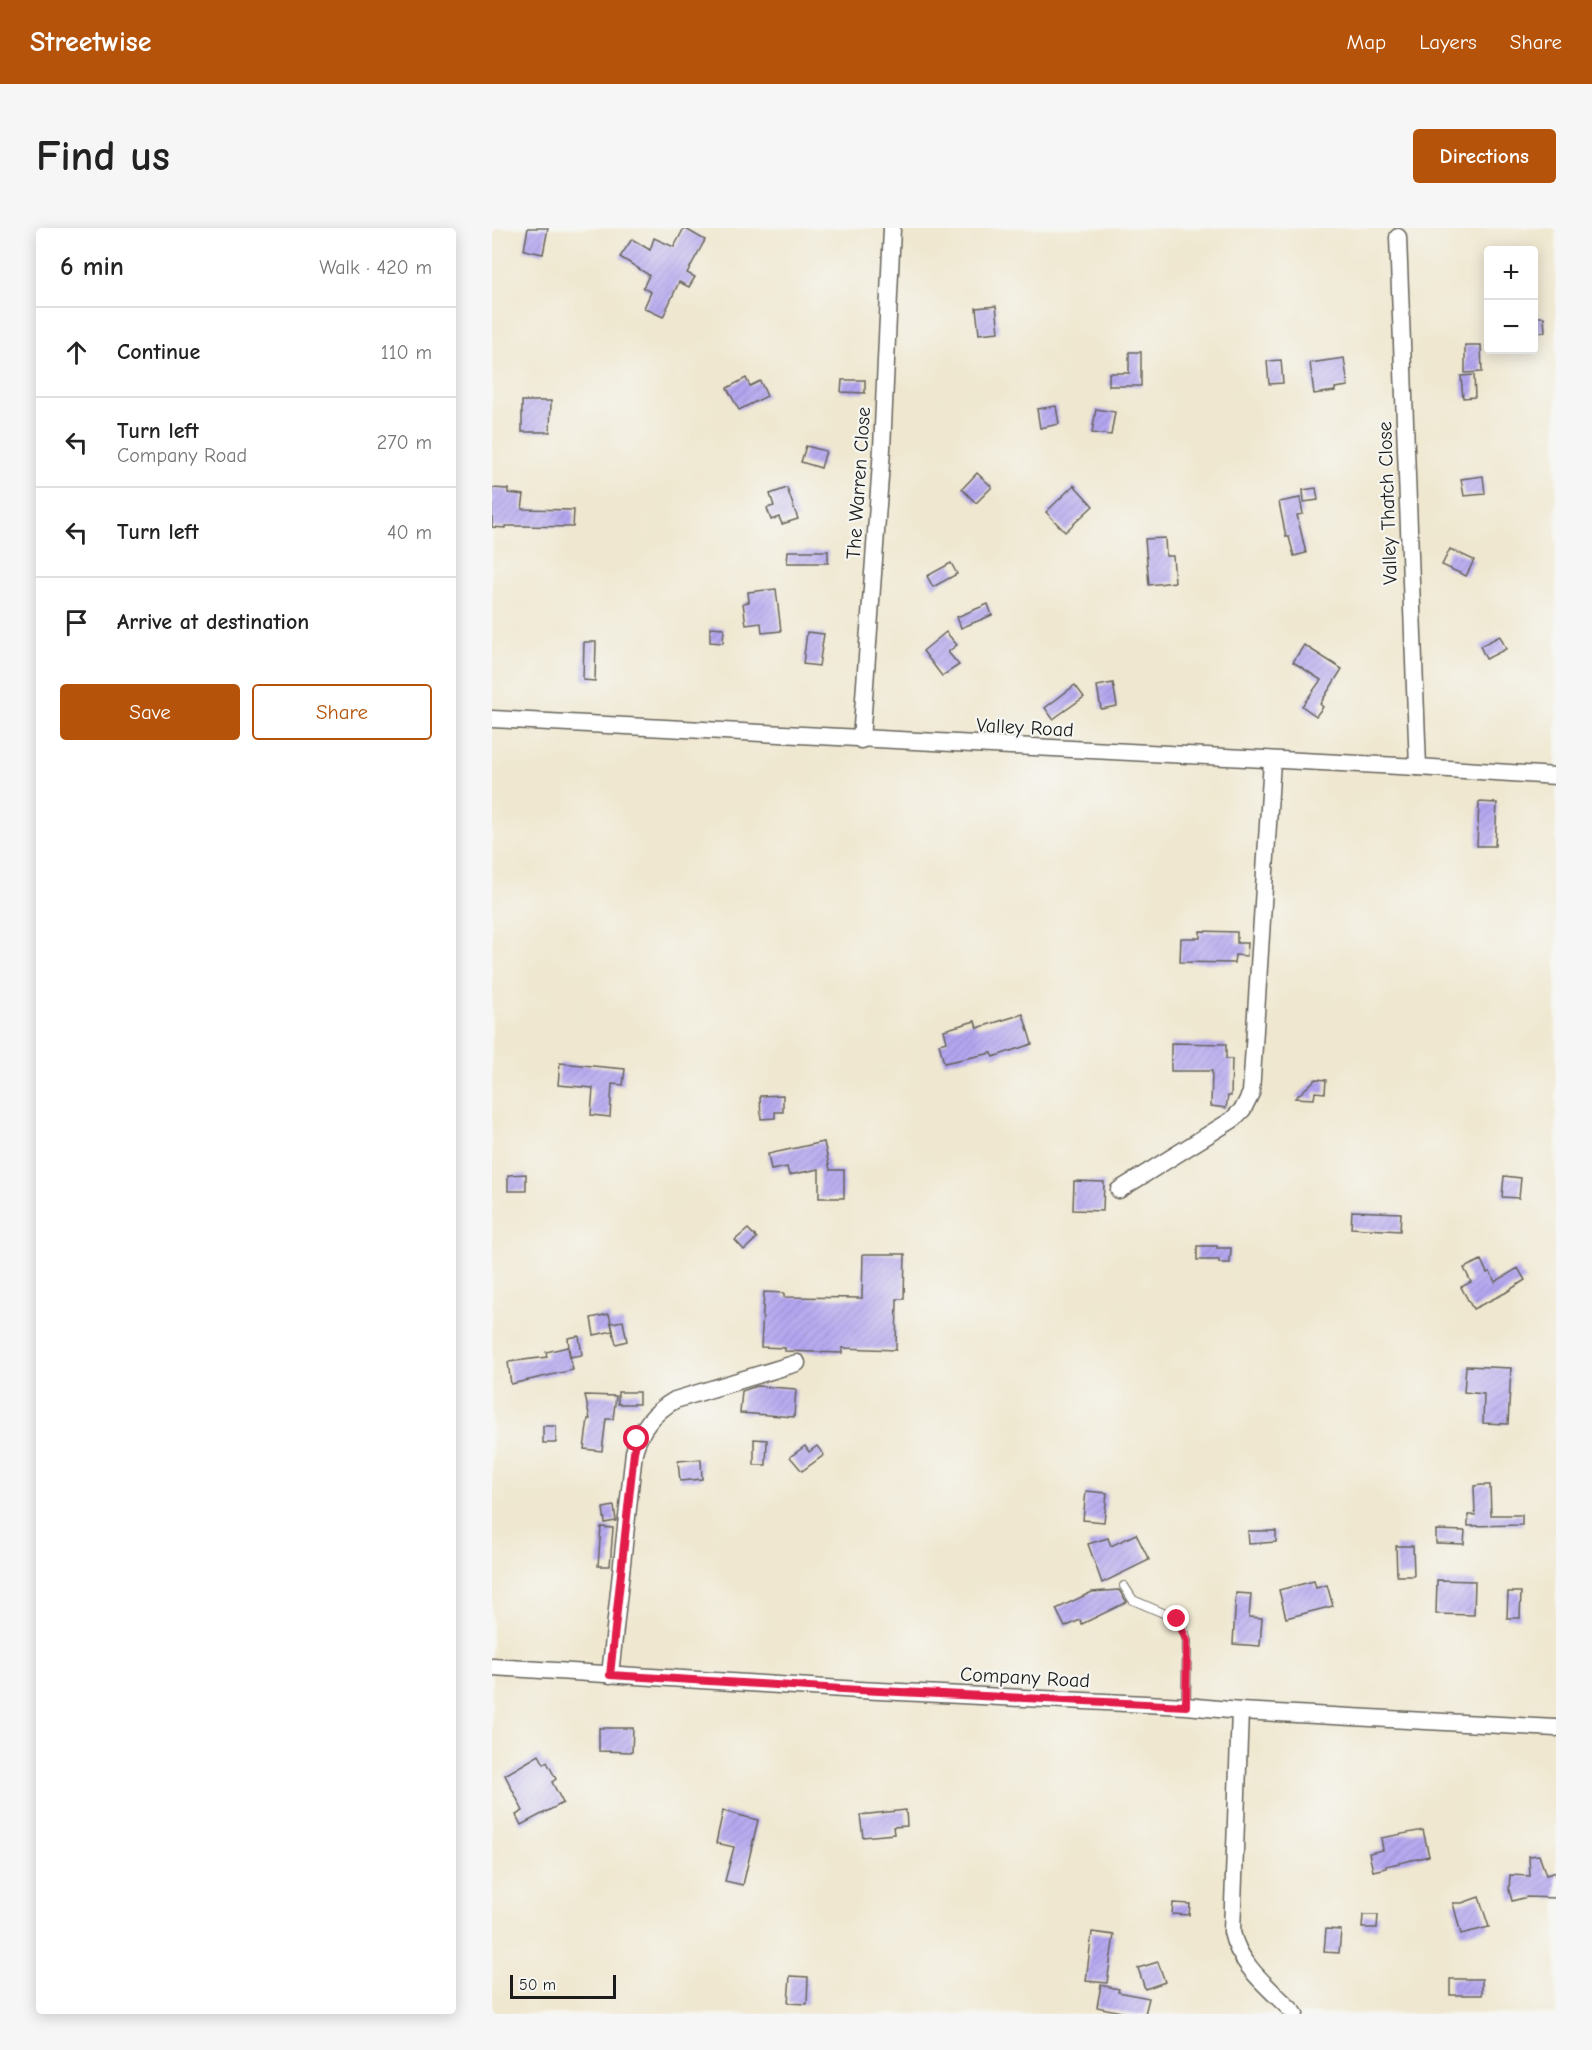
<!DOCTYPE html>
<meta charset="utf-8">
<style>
:root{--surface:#fff;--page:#f6f6f6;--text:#222;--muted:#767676;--line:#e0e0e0;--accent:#b45309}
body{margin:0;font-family:"Comic Neue",sans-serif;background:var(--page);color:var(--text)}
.controls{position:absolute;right:18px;top:18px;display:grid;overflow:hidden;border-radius:6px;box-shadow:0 3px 15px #0003}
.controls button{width:54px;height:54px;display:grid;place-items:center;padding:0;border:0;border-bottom:2px solid var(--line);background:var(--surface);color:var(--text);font:30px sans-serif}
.scale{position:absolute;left:18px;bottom:15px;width:106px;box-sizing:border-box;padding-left:6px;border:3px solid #1c1c1c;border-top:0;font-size:16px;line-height:21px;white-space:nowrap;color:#1c1c1c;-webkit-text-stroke:4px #f6f6f2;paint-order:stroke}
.stop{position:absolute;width:18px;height:18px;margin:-14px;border:4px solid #e11d48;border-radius:50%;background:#fff}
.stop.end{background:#e11d48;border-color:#fff;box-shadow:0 2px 6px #0008}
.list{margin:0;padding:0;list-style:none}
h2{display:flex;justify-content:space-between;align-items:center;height:78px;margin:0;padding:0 24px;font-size:26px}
h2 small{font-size:20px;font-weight:400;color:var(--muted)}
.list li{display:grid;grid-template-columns:39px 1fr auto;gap:18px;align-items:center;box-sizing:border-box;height:90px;padding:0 24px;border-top:2px solid var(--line)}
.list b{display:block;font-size:22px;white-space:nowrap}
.list p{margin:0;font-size:20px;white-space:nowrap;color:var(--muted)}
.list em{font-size:20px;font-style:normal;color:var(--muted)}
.actions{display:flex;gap:12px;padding:18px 24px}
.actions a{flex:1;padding:14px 0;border:2px solid var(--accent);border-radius:6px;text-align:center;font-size:21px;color:var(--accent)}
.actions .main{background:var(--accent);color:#fff}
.icon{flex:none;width:33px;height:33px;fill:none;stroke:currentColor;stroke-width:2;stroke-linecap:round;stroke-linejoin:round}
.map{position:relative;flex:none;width:1064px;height:1786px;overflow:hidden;border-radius:6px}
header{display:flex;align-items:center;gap:36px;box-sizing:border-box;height:84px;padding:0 30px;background:var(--accent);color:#fff}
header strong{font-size:28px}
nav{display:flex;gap:33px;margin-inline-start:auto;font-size:21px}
.intro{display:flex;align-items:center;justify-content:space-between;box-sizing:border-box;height:144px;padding:0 36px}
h1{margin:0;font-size:42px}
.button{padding:15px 27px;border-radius:6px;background:var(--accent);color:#fff;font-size:21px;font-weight:700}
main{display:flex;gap:36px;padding:0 36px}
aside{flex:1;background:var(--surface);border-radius:6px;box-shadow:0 3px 15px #0003}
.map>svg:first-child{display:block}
.building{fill:url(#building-hatch)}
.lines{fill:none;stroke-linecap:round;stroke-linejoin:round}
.lane-casing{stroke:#66635b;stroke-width:10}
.street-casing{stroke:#66635b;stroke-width:19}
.lane{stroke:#fff;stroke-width:8}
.street{stroke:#fff;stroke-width:16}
.route{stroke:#e11d48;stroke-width:8}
.labels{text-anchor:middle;stroke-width:4.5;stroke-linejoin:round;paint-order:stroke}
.street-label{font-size:20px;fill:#1c1c1c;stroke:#f6f6f2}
</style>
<header>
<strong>Streetwise</strong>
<nav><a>Map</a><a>Layers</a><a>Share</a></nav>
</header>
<div class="intro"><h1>Find us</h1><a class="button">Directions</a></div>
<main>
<aside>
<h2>6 min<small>Walk · 420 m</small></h2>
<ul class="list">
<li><svg class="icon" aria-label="ahead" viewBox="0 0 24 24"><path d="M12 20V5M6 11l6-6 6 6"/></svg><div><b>Continue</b></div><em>110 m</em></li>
<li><svg class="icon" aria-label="left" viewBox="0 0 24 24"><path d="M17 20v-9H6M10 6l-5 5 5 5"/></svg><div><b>Turn left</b><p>Company Road</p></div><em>270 m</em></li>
<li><svg class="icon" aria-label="left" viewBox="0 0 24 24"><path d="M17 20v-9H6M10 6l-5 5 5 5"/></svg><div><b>Turn left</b></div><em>40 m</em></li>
<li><svg class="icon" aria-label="arrive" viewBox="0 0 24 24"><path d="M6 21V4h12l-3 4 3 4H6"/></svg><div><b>Arrive at destination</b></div></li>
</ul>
<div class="actions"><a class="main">Save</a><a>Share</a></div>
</aside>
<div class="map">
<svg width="1064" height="1786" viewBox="0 0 1064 1786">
<defs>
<pattern id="building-hatch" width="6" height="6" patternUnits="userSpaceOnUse" patternTransform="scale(1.5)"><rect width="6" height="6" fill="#b4a6f0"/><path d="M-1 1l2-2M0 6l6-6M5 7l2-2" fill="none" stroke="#9a8ecd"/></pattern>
</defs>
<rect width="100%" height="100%" fill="#f6f6f2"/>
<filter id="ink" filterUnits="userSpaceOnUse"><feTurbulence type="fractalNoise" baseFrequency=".0167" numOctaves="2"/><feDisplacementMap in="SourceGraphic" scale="12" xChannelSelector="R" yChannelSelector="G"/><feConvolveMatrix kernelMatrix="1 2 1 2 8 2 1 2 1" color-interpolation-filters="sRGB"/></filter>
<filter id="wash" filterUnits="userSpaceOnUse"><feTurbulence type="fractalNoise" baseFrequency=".008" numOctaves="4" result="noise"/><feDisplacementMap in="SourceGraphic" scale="24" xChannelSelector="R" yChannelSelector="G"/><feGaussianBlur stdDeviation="1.35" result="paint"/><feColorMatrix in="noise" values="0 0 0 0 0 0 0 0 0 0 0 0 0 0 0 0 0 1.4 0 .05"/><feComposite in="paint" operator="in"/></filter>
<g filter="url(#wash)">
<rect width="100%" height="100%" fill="#efe7cf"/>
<g id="blocks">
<g class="building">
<path d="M36 0H56L51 26 32 22Z"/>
<path d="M192 0 213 12 195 45 203 49 197 59 187 54 171 89 152 80 159 64 151 60 157 47 128 29 140 11 158 22 162 10 182 19Z"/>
<path d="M504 78 507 104 487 106 484 80Z"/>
<path d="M1041 89H1052L1053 104 1041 105Z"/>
<path d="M973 117H989L990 144 973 145Z"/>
<path d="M637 124H649V158H617V145H637Z"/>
<path d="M852 130 856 158 843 160V163L822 166 818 135Z"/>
<path d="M789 132 791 155 777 156 775 133Z"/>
<path d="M982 147 983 169 971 170 969 148Z"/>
<path d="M254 150 258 158 268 153 275 168 247 182 235 160Z"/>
<path d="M350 152H373V165L349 164Z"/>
<path d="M30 173H59L58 204H30Z"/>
<path d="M564 178 567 196 548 200 545 181Z"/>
<path d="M604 181 623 184 619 207 600 205Z"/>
<path d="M314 218 334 223 329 240 309 234Z"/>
<path d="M485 245 500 259 484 275 470 261Z"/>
<path d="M991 248 993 266 972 268 969 251Z"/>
<path d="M582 257 601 278 573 304 554 284Z"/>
<path d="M0 260 16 261V265L32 267 30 281 82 282 81 299 29 298H13V300L0 299Z"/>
<path d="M295 260 306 291 290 296 287 289 279 292 275 280 282 278 278 266Z"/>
<path d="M824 260 826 272 812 274 811 262Z"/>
<path d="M808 270 811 286 805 287 814 325 802 328 797 309H794L787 274Z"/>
<path d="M673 310 674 328H681L683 354 657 357 653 311Z"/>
<path d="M958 321 982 332 974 348 950 337Z"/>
<path d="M296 323H336V335H295Z"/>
<path d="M459 335 465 346 441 359 435 348Z"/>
<path d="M284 361 289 403 270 405 269 395 254 397 251 375 257 374 256 364Z"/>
<path d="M496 376 500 387 469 400 465 389Z"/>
<path d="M218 399 232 400 231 415 218 414Z"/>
<path d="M315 404 332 406 327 438 311 436Z"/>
<path d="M454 404 465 417 456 424 467 437 450 448 431 423Z"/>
<path d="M1008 408 1014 421 994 431 988 418Z"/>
<path d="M92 414H104L103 453 91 452Z"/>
<path d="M812 417 850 441 828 476 831 479 824 488 810 478 829 452 801 434Z"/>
<path d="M621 455 625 478 609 481 605 458Z"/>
<path d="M583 457 592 469 561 491 553 480Z"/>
<path d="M987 574 1005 575 1003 618H985Z"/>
<path d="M708 703 745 704V715H756L755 728 743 727 742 735 688 734 689 710H708Z"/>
<path d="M531 786 540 816 501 829 500 825 452 835 447 816 455 814 452 802 483 793 485 800Z"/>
<path d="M679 815 734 816V831H740L739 868H736L734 880 719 878 720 843H679Z"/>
<path d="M68 835 133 841 131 857 120 856 118 889 99 887 101 860 66 857Z"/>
<path d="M824 851 834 852 833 865 823 864 822 871 803 870Z"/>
<path d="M291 867V884H283V890L269 891 268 868Z"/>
<path d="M332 914 338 942H352V970H327V941L297 947 295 939 279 942 276 926Z"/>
<path d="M34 946V963H16V947Z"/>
<path d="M1012 948 1029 950 1027 970 1010 969Z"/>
<path d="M582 953 612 954 611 983 581 982Z"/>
<path d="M860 983 909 985 908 1003 859 1000Z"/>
<path d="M256 1001 265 1010 252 1022 243 1012Z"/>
<path d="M705 1018H725V1020H739L738 1035H727V1032H705Z"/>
<path d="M371 1026H413L412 1071H405L404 1122 350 1120V1125L293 1123V1120L269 1119 272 1064 292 1065V1069L370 1070Z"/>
<path d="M989 1032 995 1045 998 1044 1003 1054 1026 1040 1033 1052 1013 1065 981 1081 969 1059 979 1054 972 1040Z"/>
<path d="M117 1086 121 1103 102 1107 99 1090Z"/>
<path d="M131 1093 135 1113 124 1116 119 1095Z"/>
<path d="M87 1108 90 1127 78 1129 76 1110Z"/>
<path d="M76 1119 81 1142 19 1156 16 1134 55 1129 54 1124Z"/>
<path d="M974 1138 1019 1140 1016 1196 991 1195 992 1166 972 1164Z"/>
<path d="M265 1158 304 1161 302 1189 248 1185 250 1163Z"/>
<rect x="126" y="1164" width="21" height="12"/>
<path d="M93 1167 124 1168 121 1191H114L110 1223 92 1221 96 1191H98Z"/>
<rect x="51" y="1198" width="13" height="17"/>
<path d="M262 1211 275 1212 274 1237H262Z"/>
<path d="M313 1218 317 1224 325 1218 332 1227 310 1243 298 1229Z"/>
<path d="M209 1231 210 1251 188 1253 186 1233Z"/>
<path d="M990 1257H998L999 1287H1030V1297L976 1298V1287H983L982 1258Z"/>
<path d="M594 1263 615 1265 612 1294 591 1292Z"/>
<path d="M122 1278 124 1293 113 1295 111 1280Z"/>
<path d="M109 1299 121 1300 118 1338H106Z"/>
<path d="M944 1302 973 1303 972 1316 944 1315Z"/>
<path d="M756 1303H784V1314L757 1316Z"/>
<path d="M644 1306 657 1332 610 1355 596 1316 616 1310 619 1318Z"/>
<path d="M904 1318H921L922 1348H905Z"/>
<path d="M945 1352 983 1353 982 1387 944 1386Z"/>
<path d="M822 1353 824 1360 835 1357 841 1378 794 1390 787 1362Z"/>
<path d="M627 1362 635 1374 590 1396 588 1392 573 1399 564 1381 600 1364Z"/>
<path d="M1016 1364H1029L1028 1390H1015Z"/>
<path d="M744 1365 759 1366 757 1389 770 1390 768 1418 741 1416Z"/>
<path d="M107 1500H141L140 1524 107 1523Z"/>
<path d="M47 1527 52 1536 55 1534 64 1551 60 1554 71 1575 29 1597 24 1587 31 1583 13 1547Z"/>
<path d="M414 1582 415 1598 401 1599 402 1606 371 1609 368 1587Z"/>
<path d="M231 1583 266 1592 251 1657 233 1653 242 1619 224 1615Z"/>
<path d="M931 1602 937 1628 894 1638V1640L881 1643 877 1625 891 1622 889 1610Z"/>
<path d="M1047 1627 1054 1647 1064 1644V1670L1035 1669 1020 1673 1017 1662 1018 1647 1038 1648 1037 1628Z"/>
<path d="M987 1669 997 1699 969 1706 961 1675H970Z"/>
<path d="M681 1675 698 1676 697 1687 680 1686Z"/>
<path d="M871 1687H886L885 1700H870Z"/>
<path d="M834 1701 849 1702 847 1725 832 1724Z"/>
<path d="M600 1704 622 1707 615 1755 594 1753Z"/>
<path d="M666 1734 673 1754 653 1761 646 1740Z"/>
<path d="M298 1748 316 1749 315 1776 296 1775Z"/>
<rect x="958" y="1751" width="32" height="16"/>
<path d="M609 1757 627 1761 626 1764 657 1770 653 1786H639L605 1779Z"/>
</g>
</g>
</g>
<g filter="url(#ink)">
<use href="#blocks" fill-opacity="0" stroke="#66635b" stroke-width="1.5"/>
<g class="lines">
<defs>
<path id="lane" d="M632 1358 641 1372 685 1391 692 1402 695 1413 694 1478"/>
<g id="street">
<path d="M906 9 926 539"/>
<path d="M0 491 926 539 1064 548"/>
<path d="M369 512 390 221 400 0"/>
<path d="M627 962 740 892 751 881 759 865 780 533"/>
<path d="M0 1439 367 1462 694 1478 748 1483 1064 1500"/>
<path d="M118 1447 142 1224C148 1201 162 1184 183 1172L305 1135"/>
<path d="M748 1483 740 1704C747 1738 780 1762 803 1786"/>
</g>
</defs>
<use href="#lane" class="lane-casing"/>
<use href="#street" class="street-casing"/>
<use href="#lane" class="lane"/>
<use href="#street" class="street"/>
</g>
</g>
<g class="lines" filter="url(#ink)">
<path class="route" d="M145 1211 142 1224 118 1447 367 1462 694 1478 695 1413 685 1391"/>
</g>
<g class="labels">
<g class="street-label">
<text transform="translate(366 255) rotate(-86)" y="7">The Warren Close</text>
<text transform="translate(895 275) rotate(-92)" y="7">Valley Thatch Close</text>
<text transform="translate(533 499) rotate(3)" y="7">Valley Road</text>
<text transform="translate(533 1449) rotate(3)" y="7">Company Road</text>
</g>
</g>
</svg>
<div class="controls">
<button>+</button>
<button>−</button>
</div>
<div class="scale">50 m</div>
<div class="stop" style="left:145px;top:1211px"></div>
<div class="stop end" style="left:685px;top:1391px"></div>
</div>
</main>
